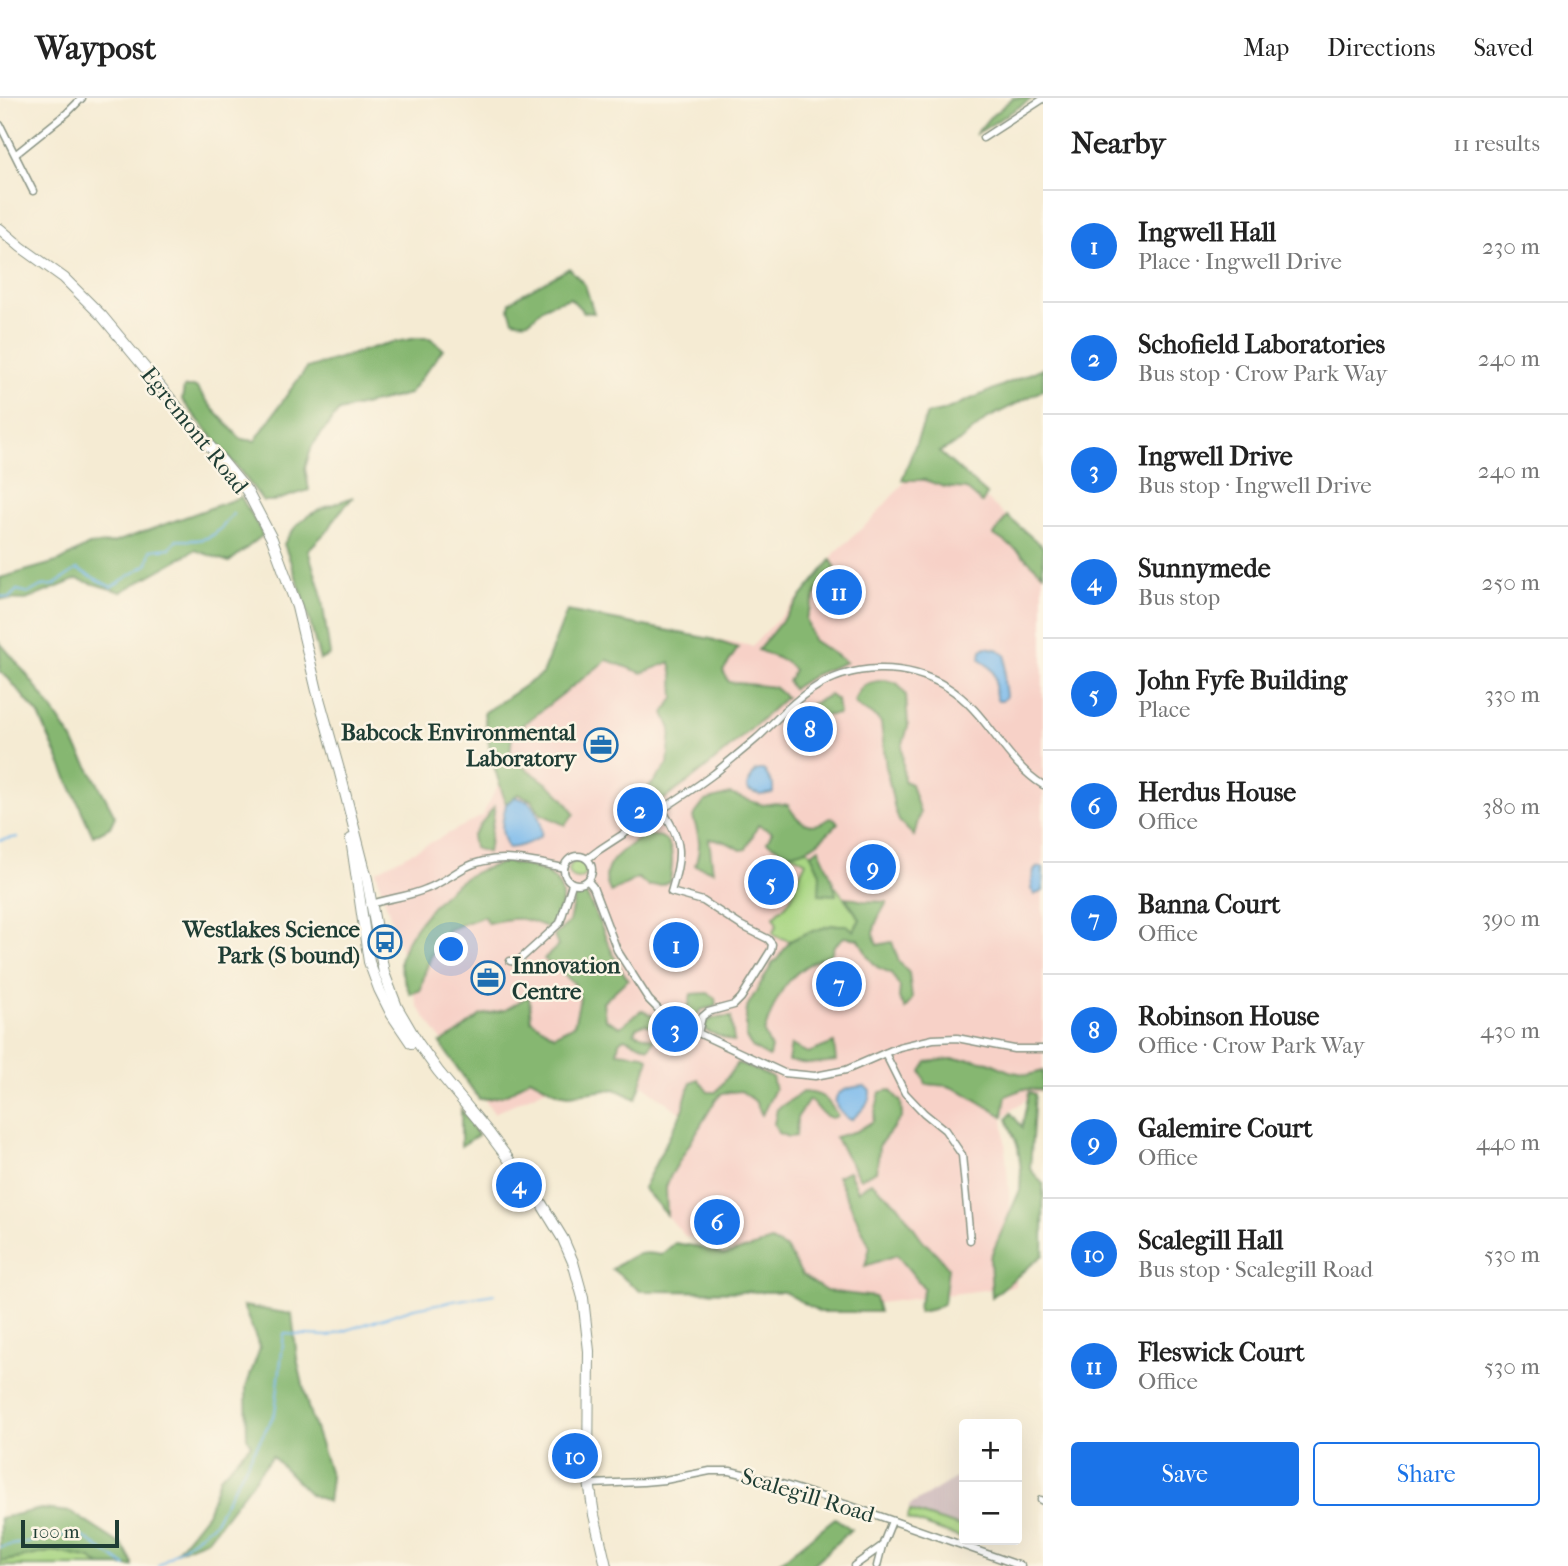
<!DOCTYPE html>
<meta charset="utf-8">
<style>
:root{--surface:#fff;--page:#f2f2f2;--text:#222;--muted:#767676;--line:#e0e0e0;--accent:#1a73e8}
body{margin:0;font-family:"IM FELL French Canon",serif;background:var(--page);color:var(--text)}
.controls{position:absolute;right:21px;bottom:21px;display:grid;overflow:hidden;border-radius:7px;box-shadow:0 7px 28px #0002}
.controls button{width:63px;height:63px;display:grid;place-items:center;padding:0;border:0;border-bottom:2px solid var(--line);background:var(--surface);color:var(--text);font:35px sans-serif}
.scale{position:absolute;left:21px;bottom:18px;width:98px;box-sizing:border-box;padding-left:7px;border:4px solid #1f3d34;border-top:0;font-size:19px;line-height:24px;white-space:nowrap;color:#1f3d34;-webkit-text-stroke:5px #fcf5e5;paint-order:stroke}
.you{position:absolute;left:452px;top:852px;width:24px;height:24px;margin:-18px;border:5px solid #fff;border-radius:50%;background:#1a73e8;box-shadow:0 0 0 10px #1a73e833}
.badge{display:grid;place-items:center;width:46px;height:46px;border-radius:50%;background:var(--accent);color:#fff;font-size:23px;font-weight:700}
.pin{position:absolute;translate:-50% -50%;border:4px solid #fff;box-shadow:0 2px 7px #0006}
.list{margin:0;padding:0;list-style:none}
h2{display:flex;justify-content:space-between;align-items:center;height:91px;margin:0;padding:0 28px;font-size:30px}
h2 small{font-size:23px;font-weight:400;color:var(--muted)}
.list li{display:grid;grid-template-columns:46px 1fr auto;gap:21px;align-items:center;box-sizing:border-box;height:112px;padding:0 28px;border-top:2px solid var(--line)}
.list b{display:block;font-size:26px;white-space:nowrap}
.list p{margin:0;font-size:23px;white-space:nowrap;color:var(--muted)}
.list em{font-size:23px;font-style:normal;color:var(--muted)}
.actions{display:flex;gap:14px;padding:21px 28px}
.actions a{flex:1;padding:16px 0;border:2px solid var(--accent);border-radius:7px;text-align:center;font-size:24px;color:var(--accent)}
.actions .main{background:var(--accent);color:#fff}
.map{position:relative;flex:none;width:1043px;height:1468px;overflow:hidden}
header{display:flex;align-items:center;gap:42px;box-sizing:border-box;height:98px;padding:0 35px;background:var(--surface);border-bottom:2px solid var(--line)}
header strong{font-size:33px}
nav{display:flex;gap:38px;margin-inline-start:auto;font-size:24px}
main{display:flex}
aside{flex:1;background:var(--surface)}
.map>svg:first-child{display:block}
.built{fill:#f7d1c7}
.industrial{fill:#d2bfc0}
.green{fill:#a9d683;stroke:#648a5c;stroke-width:2}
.forest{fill:#86b771;stroke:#527a52;stroke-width:2}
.water{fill:#77b8ec;stroke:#4b7a90;stroke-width:2}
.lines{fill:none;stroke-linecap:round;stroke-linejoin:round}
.stream{stroke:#77b8ec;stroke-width:2}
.minor-casing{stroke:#8a9484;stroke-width:9}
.highway-casing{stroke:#8a9484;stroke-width:12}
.minor{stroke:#fff;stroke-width:6}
.highway{stroke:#fff;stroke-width:10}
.labels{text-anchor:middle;stroke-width:5;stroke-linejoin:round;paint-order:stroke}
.street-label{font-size:23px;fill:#1f3d34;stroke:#fcf5e5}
.poi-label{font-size:23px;font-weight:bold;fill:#1f3d34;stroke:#fcf5e5;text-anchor:end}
</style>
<header>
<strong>Waypost</strong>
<nav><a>Map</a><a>Directions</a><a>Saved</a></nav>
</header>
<main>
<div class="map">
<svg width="1043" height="1468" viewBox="0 0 1043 1468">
<rect width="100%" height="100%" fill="#fcf5e5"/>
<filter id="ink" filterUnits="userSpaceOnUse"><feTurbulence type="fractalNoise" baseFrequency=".0143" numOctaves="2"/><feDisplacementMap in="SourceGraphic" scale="14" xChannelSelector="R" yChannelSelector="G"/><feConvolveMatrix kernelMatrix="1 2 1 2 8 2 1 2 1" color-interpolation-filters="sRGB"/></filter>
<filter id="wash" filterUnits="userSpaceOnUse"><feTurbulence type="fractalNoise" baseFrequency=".00686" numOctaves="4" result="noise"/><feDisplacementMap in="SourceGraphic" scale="28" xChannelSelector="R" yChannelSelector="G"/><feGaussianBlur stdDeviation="1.57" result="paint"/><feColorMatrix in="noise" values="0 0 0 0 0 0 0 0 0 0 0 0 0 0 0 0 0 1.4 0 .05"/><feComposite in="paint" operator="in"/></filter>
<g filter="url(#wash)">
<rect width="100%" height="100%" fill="#f5ebd3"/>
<path class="built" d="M931 354 1043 449V992L1033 996 1003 1019 1016 1188 831 1211 751 1159 685 1138 643 1090 682 1016 609 962 494 1015 418 909 376 773 482 718 498 687 493 614 543 576 567 513 752 548 808 490 836 454 871 422Z"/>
<path class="industrial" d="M964 1375V1430L910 1413 909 1408Z"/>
<g class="green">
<path d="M807 751 860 821 853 833 832 827 804 836 790 843 775 838 773 834 777 827 774 818 776 817 778 813C788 809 791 799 796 790L794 788 806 764 788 754Z"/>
<circle cx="578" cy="772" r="9"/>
<path d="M910 1413 964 1430V1441L907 1421Z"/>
<path d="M54 1453 91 1461 100 1468H0V1464Z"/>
</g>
<g class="forest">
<path d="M1013 0H1033L975 37 989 20Z"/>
<path d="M569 170 585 187 594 215 584 214 570 200C563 203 554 204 548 207 531 216 537 228 513 222L509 211 510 204C528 191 550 182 569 170Z"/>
<path d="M417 240H430L443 251 409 296 339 313 312 348 305 370 309 392 274 403H263C238 368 209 336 182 302L184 289H196L214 312 241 341 255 343 291 291 307 270 385 246Z"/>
<path d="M1043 270V292L988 320 959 344 939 354 987 396 982 405 966 391 944 389 925 382H902L927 316 943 313Z"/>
<path d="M241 399 263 437 229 464 195 452 121 494 77 481 26 502 0 501V480L60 463 89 447 113 445Z"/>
<path d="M353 399 338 416 329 431 308 452 321 495 330 557 320 562 303 498 284 446C301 414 321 411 353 399Z"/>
<path d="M1007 418 1043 449V476L1017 452 994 437Z"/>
<path d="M831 462 836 470 818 492 806 520 813 542 846 564 814 577 792 591 788 583 794 572 785 563 758 552Z"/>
<path d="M567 513 711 541 738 550 723 573 729 584 774 589 786 599C737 644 687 691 627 724L621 723 618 718 623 709 653 685 668 666 671 631 664 615 674 600 673 578 670 564 642 575 607 562 512 635 510 659C534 678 559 688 574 716L565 727 541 716 532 702 518 696 506 706 491 659 484 615 542 576Z"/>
<path d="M0 545C47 597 83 655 115 718L110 729 93 738 39 617 8 580 0 574Z"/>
<path d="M885 582 897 585 906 597 908 629 902 649 904 683 911 686 920 715 914 738 899 723 895 712 886 669 881 625C874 613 862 616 854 604 861 585 866 585 885 582Z"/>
<path d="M830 597 837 602 839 616 795 621 802 611Z"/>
<path d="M730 696 763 707 775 705 788 707C798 725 811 734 830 720L835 721 838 725C825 738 809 757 788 754 782 754 773 747 767 744L772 734 758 727 746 751 741 752 724 743 709 741 713 773 695 767C702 747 699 738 693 719L705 703Z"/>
<path d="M495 707 488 755 474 750 472 738Z"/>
<path d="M643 738C648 738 656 737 661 739 676 746 672 769 670 783L661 787 648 788 638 780 611 794C594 769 625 750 643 738Z"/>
<path d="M819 750C825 766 834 780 836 797L819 796 820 775 811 756Z"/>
<path d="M505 764C518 766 532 768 544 774 568 786 566 812 550 831 525 818 515 819 488 825L484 818 447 832 450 843 434 851 425 874 421 892 410 896C407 887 400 874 400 865 401 840 440 797 460 783 474 773 490 769 505 764Z"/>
<path d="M585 795C602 823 608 855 628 881L603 904 605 921 620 929 642 912 657 920 664 926 659 932 645 926 637 929 634 935 654 941 649 950 624 940 619 944 617 954 644 957 649 961 636 1001 615 991 569 997 558 995 530 980C511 995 503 1001 479 1001L440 945 456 936 481 917 505 912 529 898 531 922 554 937 574 927 580 900 574 885 544 861 558 848 554 838 569 824 574 800Z"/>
<path d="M845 799 864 803 887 804C879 819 869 830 877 847L892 844 899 864 909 875 912 901 905 911 899 900 900 889 891 875 877 869 868 859 859 841 844 839 834 848 831 856C789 871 777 894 764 935L771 950 769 959 753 950 746 940V916L748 907 774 863H776L790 843 804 836 832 827H847L854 833 860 821Z"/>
<path d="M708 895 715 900 716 908 701 912 695 920 688 919 683 913 689 907 691 896Z"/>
<path d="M731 919 734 944 706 933 704 929 706 924 714 920Z"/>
<path d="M834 945 836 963 807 966 788 963 791 947 808 955Z"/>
<path d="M950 961H969L989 964 1009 973 1028 977 1043 973V992L1023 991 1006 998 1003 1018 963 994 948 988 926 986 921 973 927 964Z"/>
<path d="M738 965 772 979 775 991 762 1017 755 1003 741 993 722 995 715 1003 670 1079 666 1089 667 1117 643 1090 684 1010 685 1001 691 984 698 981 708 994H716Z"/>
<path d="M890 992 901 1004 902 1019 879 1047 878 1062 876 1073 860 1081 835 1039 857 1033 873 1023 880 994Z"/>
<path d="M803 994C824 995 827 1001 838 1018L832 1020C817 1016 820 1008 809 1002L797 1020 796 1038 788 1039 778 1035 774 1026 777 1011Z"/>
<path d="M1029 994 1035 996 1030 1071 1043 1086V1157L992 1199 990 1160 1020 1092 1021 1072 1018 1049 1007 1021 1011 1015 1022 1029Z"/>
<path d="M461 1011 478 1037 461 1048Z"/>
<path d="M849 1073 858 1093 871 1084 898 1107 924 1144 936 1155 948 1169 944 1205 934 1211 919 1214 918 1207 924 1190 897 1157 865 1168 870 1149 837 1078Z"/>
<path d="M771 1143 787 1151 802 1177 826 1193 875 1199 879 1214H820L784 1194 640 1193 612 1171C631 1158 638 1152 661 1157L675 1145 694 1148 723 1157 757 1148Z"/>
<path d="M243 1208 292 1216 297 1260 308 1309 331 1379 328 1404 310 1396 272 1358 208 1441 176 1454 207 1415 220 1379 251 1346 247 1339 246 1289 260 1250Z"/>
<path d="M41 1411 71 1414 123 1448 133 1465V1468H100L91 1461 54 1453 0 1464V1420Z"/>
<path d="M835 1420 851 1431 812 1468H775Z"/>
</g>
<g class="water">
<path d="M986 549 999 552 1006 558 1004 583 1006 598 1002 603H998C992 594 998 584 993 574 990 568 985 565 980 561L981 552Z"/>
<path d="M760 672H764L773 687V695L761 697 749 693 747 688 755 673Z"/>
<path d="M515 699C517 700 526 702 528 703 537 710 543 727 541 738 530 746 520 749 508 750 499 732 502 725 506 706Z"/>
<path d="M1039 769 1043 770V793L1034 797C1030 789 1032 781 1034 772Z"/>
<path d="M864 988 870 992C871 1006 861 1013 851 1022 845 1019 842 1016 838 1010 828 993 852 989 864 988Z"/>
</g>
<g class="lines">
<g class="stream">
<path d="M0 498 9 500 17 492 29 495 41 488 54 487 77 471 111 489 148 466 151 452 170 450 177 442C209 444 214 440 233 416"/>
<path d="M0 742 18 739"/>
<path d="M0 1449 77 1435 126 1468"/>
<path d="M158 1468 214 1425 275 1315 284 1236 329 1238 414 1210 494 1196"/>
</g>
</g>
</g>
<g filter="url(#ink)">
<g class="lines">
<defs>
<g id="minor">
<path d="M0 27 33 93"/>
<path d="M983 40 1043 1"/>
<path d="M16 56 67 15 82 0"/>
<path d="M662 712C684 744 682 757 671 794L703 803 740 827 768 841 772 846 771 852 741 900 734 907 708 914 702 919 698 935"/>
<circle cx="578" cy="772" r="14"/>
<path d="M587 761 599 752C638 726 678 703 715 675 728 664 742 653 756 641 774 625 790 605 811 592 851 565 906 564 947 589 988 614 1003 662 1043 687"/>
<path d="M588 783 593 789 617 852 649 902 676 929 698 935 784 975 815 978 846 972 899 949 933 941 957 940 1014 951H1043"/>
<path d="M369 807C388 800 408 799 426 791 440 786 451 777 464 770 496 754 530 763 564 770"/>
<path d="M510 863 517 864 560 825 572 786"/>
<path d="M885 955 905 995 924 1015 945 1032 962 1057 970 1142"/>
<path d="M589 1386 643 1384 665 1382 710 1373H730L769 1382 851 1408 1021 1468"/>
<path d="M1041 1402 1043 1403"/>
<path d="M854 1468 882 1448"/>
<path d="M877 1468 882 1448 892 1423"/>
</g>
<g id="highway">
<path d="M0 131 21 149 64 180 102 218 247 393 272 441 297 509 317 593 340 675 367 781 384 875 397 909 418 945 438 973 489 1035 541 1105 563 1141 573 1164 583 1200 589 1253 588 1377 594 1417 606 1468"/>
<path d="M351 741 369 864 379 891 392 917 411 945"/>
</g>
</defs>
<use href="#minor" class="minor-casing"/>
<use href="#highway" class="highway-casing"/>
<use href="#minor" class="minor"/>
<use href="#highway" class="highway"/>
</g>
</g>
<defs>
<symbol id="office-ring" viewBox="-11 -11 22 22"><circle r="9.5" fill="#fcf5e5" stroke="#1f6fb2" stroke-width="1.5"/><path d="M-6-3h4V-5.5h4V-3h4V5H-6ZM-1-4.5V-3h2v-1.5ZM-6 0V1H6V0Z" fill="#1f6fb2"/></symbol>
<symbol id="bus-ring" viewBox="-11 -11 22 22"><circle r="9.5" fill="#fcf5e5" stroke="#1f6fb2" stroke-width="1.5"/><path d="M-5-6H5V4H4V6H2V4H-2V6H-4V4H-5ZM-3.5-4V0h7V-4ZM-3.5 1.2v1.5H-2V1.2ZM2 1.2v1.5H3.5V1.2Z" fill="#1f6fb2"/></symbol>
</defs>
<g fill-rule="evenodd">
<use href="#office-ring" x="582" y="628" width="38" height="38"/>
<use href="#bus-ring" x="366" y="825" width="38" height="38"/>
<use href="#office-ring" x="469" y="861" width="38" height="38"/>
</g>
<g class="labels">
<g class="street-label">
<text transform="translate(195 332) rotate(51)" y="8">Egremont Road</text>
<text transform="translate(808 1397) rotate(17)" y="8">Scalegill Road</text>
</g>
<g class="poi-label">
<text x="576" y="642">Babcock Environmental<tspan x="576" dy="26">Laboratory</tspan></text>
<text x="360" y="839">Westlakes Science<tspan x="360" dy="26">Park (S bound)</tspan></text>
<text x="512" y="875" text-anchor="start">Innovation<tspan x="512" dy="26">Centre</tspan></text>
</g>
</g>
</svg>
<div class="controls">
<button>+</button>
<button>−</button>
</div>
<div class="scale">100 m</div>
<div class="you"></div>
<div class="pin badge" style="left:676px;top:847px">1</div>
<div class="pin badge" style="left:640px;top:712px">2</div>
<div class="pin badge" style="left:675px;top:931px">3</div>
<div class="pin badge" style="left:519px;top:1087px">4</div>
<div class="pin badge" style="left:771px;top:784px">5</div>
<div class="pin badge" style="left:717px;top:1124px">6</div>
<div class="pin badge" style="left:839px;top:886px">7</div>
<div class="pin badge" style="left:810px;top:631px">8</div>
<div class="pin badge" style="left:873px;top:769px">9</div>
<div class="pin badge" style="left:575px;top:1358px">10</div>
<div class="pin badge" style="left:839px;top:494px">11</div>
</div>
<aside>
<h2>Nearby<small>11 results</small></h2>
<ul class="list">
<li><span class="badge">1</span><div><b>Ingwell Hall</b><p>Place · Ingwell Drive</p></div><em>230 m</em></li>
<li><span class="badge">2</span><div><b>Schofield Laboratories</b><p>Bus stop · Crow Park Way</p></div><em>240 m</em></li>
<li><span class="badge">3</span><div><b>Ingwell Drive</b><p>Bus stop · Ingwell Drive</p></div><em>240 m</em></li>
<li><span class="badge">4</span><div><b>Sunnymede</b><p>Bus stop</p></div><em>250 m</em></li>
<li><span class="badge">5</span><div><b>John Fyfe Building</b><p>Place</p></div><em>330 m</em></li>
<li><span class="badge">6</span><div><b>Herdus House</b><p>Office</p></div><em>380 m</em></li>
<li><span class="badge">7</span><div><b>Banna Court</b><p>Office</p></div><em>390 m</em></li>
<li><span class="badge">8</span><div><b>Robinson House</b><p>Office · Crow Park Way</p></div><em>430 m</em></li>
<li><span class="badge">9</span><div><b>Galemire Court</b><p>Office</p></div><em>440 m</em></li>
<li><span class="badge">10</span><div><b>Scalegill Hall</b><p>Bus stop · Scalegill Road</p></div><em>530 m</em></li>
<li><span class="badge">11</span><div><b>Fleswick Court</b><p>Office</p></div><em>530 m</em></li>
</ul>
<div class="actions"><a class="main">Save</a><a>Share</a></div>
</aside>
</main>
